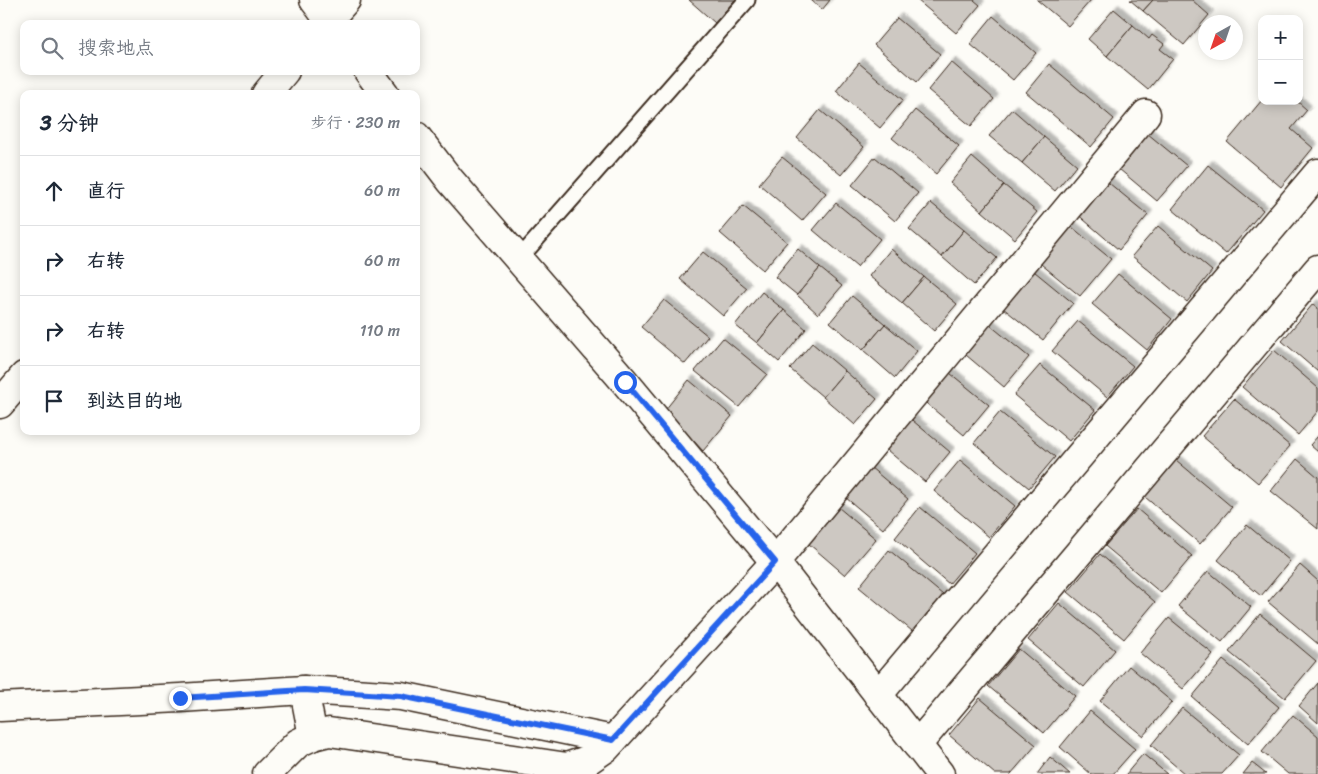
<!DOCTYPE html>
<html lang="zh">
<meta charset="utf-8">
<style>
:root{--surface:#fff;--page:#f2f2f3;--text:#1f2937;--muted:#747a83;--line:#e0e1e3}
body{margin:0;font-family:Sriracha,"LXGW WenKai TC",sans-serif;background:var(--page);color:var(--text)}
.controls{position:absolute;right:15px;top:15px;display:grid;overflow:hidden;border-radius:10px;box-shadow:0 2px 12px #0003}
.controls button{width:45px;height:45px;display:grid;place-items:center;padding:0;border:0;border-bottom:1px solid var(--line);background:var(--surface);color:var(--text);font:25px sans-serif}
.compass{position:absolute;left:1198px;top:15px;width:45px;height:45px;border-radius:50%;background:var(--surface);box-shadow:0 2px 12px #0003;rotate:220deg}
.stop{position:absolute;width:15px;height:15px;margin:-11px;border:4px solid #2563eb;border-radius:50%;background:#fff}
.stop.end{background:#2563eb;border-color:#fff;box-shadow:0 1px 5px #0008}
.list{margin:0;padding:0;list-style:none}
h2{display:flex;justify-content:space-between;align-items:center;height:65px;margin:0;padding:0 20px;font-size:21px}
h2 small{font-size:16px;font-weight:400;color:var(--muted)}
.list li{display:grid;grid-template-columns:32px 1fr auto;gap:15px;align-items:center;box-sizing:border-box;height:70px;padding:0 20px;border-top:1px solid var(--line)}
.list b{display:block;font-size:19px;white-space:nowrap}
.list em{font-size:16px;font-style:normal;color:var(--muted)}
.icon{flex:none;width:28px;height:28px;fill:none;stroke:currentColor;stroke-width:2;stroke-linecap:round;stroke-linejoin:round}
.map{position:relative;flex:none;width:1318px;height:774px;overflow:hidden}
.search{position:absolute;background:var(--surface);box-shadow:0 2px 12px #0003;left:20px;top:20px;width:400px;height:55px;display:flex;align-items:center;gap:12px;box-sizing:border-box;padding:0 18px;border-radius:10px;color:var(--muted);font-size:19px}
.panel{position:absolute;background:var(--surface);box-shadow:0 2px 12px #0003;left:20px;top:90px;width:400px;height:345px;border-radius:10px}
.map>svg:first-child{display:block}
.building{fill:#cdc8c2;stroke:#3b2a1e;filter:url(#shadow)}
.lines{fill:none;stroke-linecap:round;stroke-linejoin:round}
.lane-casing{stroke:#3b2a1e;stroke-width:19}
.street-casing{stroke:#3b2a1e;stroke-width:31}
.lane{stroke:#fdfcf7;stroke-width:15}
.street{stroke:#fdfcf7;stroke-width:28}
.route{stroke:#2563eb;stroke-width:6}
</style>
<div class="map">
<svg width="1318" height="774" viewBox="0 0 1318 774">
<defs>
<filter id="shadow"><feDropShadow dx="4.5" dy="-4.5" stdDeviation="1" flood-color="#0004"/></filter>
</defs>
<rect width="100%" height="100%" fill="#fdfcf7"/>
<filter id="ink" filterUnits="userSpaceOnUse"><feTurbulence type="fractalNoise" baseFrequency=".02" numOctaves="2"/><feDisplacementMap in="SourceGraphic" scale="10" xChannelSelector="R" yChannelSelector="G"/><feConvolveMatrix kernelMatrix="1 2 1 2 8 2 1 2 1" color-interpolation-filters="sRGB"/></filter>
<g filter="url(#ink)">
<g class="building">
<path d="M689 0H735L715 23Z"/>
<path d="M811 0H830L822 10Z"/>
<path d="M917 0H974L980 5 956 33Z"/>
<path d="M1037 0H1091L1068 26Z"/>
<path d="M1130 0H1153L1143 11Z"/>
<path d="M1153 0H1192L1209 15 1184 45 1143 11Z"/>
<path d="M1114 9 1133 25 1107 56 1088 39Z"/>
<path d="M993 16 1036 53 1013 80 970 44Z"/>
<path d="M897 18 940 54 917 82 874 45Z"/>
<path d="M1133 25 1149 39 1152 35 1164 44 1160 49 1173 59 1148 90 1107 56Z"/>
<path d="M951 62 994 99 971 126 928 90Z"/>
<path d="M859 63 903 100 880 128 836 91Z"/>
<path d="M1049 64 1114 119 1091 147 1026 92Z"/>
<path d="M1262 100 1297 101 1307 110 1291 129 1313 148 1281 187 1227 142Z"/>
<path d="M1012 109 1044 137 1022 163 989 136Z"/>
<path d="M820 110 864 147 841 175 797 138Z"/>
<path d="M915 110 959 146 936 174 892 138Z"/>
<path d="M1142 129 1187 166 1157 201 1113 164Z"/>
<path d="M1044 137 1077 165 1055 191 1022 163Z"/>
<path d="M782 157 826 193 802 221 759 184Z"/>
<path d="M875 157 918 193 895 221 852 185Z"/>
<path d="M972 157 1004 185 982 211 950 183Z"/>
<path d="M1208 165 1263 210 1226 254 1172 209Z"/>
<path d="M1104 179 1148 215 1119 250 1076 213Z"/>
<path d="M1004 185 1037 212 1015 239 982 211Z"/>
<path d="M836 203 880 239 857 267 813 230Z"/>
<path d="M931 203 964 230 942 257 909 229Z"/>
<path d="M743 206 787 242 763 270 720 233Z"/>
<path d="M1067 223 1111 259 1080 296 1036 260Z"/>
<path d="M1158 226 1212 271 1187 302 1132 256Z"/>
<path d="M964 230 997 258 974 285 942 257Z"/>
<path d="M798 249 820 268 797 295 775 277Z"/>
<path d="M891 249 924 277 902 303 869 276Z"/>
<path d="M703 252 747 288 723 316 680 279Z"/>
<path d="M1029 267 1073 303 1043 340 998 304Z"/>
<path d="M820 268 842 286 818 314 797 295Z"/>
<path d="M1118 274 1172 319 1147 350 1092 304Z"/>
<path d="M924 277 957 304 934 331 902 303Z"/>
<path d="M762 292 784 310 757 343 735 325Z"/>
<path d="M852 296 885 324 863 350 830 322Z"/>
<path d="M664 300 708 336 685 364 641 327Z"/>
<path d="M1313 304 1318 308V372L1282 341Z"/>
<path d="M784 310 806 329 779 362 757 343Z"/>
<path d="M985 321 1029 357 1004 387 960 350Z"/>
<path d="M1078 321 1133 366 1107 397 1052 351Z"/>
<path d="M885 324 917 351 895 378 863 350Z"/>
<path d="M723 338 767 374 739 407 695 371Z"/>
<path d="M812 343 845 371 823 397 790 369Z"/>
<path d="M1274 350 1318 388V411L1298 435 1242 387Z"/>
<path d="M1040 365 1095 410 1069 441 1014 395Z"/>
<path d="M945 369 989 405 964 435 920 398Z"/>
<path d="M845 371 877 399 855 425 823 397Z"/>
<path d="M689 380 732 416 703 451 665 410Z"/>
<path d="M1234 399 1290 446 1258 483 1202 436Z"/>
<path d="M1000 412 1055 457 1029 488 974 443Z"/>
<path d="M906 415 950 452 925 482 881 445Z"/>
<path d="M1318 436V452L1310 445Z"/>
<path d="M1297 459 1318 477V529L1271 491Z"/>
<path d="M960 460 1015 506 989 537 934 491Z"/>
<path d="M1176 460 1232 507 1200 544 1145 497Z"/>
<path d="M864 462 908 499 883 529 839 492Z"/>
<path d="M832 502 876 539 845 575 802 538Z"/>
<path d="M920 507 975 553 949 584 895 538Z"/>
<path d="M1137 509 1192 556 1161 593 1105 546Z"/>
<path d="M1247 525 1290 561 1261 596 1218 560Z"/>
<path d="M889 550 943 595 912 631 859 587Z"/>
<path d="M1100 554 1155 602 1124 639 1068 592Z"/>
<path d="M1300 565 1318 581V644L1268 602Z"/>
<path d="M1208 571 1251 607 1222 642 1178 606Z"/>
<path d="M1059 603 1115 650 1084 687 1028 640Z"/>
<path d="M1260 614 1316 661 1285 698 1229 652Z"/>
<path d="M1169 618 1213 654 1183 689 1140 653Z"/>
<path d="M1019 649 1075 696 1044 733 988 686Z"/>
<path d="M1223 660 1279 707 1248 744 1192 697Z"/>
<path d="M1129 666 1172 702 1143 736 1100 701Z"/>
<path d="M1318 683V723L1299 706Z"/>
<path d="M980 698 1036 745 1011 774H995L949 735Z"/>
<path d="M1182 708 1239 755 1222 774H1185L1151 745Z"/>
<path d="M1090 711 1135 749 1113 774H1091L1060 747Z"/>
<path d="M1293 715 1318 736V774H1288L1262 752Z"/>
<path d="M1143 754 1167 774H1126Z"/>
<path d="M1050 757 1070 774H1037Z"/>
<path d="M1252 763 1266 774H1243Z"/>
</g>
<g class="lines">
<defs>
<path id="lane" d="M519 259 747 0"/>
<g id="street">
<path d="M314 0 332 24"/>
<path d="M325 24 346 0"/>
<path d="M368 71 385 94"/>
<path d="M266 94 285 71"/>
<path d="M416 136 450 180 625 382 775 562 940 774"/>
<path d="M0 404 24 376"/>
<path d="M304 690 313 736"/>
<path d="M878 695 1318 173"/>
<path d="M0 707 180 698 304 690 401 696 613 740"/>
<path d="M917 745 1318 269"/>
<path d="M267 774 298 743 313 736 329 732 567 767 590 759 606 748 775 562 1146 114"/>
</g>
</defs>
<use href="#lane" class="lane-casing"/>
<use href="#street" class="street-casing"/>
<use href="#lane" class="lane"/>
<use href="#street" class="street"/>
</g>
</g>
<g class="lines" filter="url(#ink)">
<path class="route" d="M180 698 304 690 401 696 613 740 775 562 625 382"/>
</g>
</svg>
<div class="controls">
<button>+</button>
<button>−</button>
</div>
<svg class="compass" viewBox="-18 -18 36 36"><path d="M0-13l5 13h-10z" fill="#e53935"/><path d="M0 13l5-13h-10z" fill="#747a83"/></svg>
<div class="stop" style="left:625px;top:382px"></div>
<div class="stop end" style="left:180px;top:698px"></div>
<div class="search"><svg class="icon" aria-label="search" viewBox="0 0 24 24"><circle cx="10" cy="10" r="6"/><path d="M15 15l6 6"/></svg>搜索地点</div>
<section class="panel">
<h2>3 分钟<small>步行 · 230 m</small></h2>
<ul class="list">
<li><svg class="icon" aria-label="ahead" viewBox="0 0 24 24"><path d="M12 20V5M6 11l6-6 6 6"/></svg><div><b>直行</b></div><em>60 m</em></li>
<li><svg class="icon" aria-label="right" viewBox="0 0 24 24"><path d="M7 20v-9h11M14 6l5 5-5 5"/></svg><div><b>右转</b></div><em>60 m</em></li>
<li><svg class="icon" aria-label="right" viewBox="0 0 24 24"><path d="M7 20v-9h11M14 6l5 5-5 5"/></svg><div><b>右转</b></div><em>110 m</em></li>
<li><svg class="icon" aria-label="arrive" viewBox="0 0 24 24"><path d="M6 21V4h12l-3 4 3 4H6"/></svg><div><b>到达目的地</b></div></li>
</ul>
</section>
</div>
